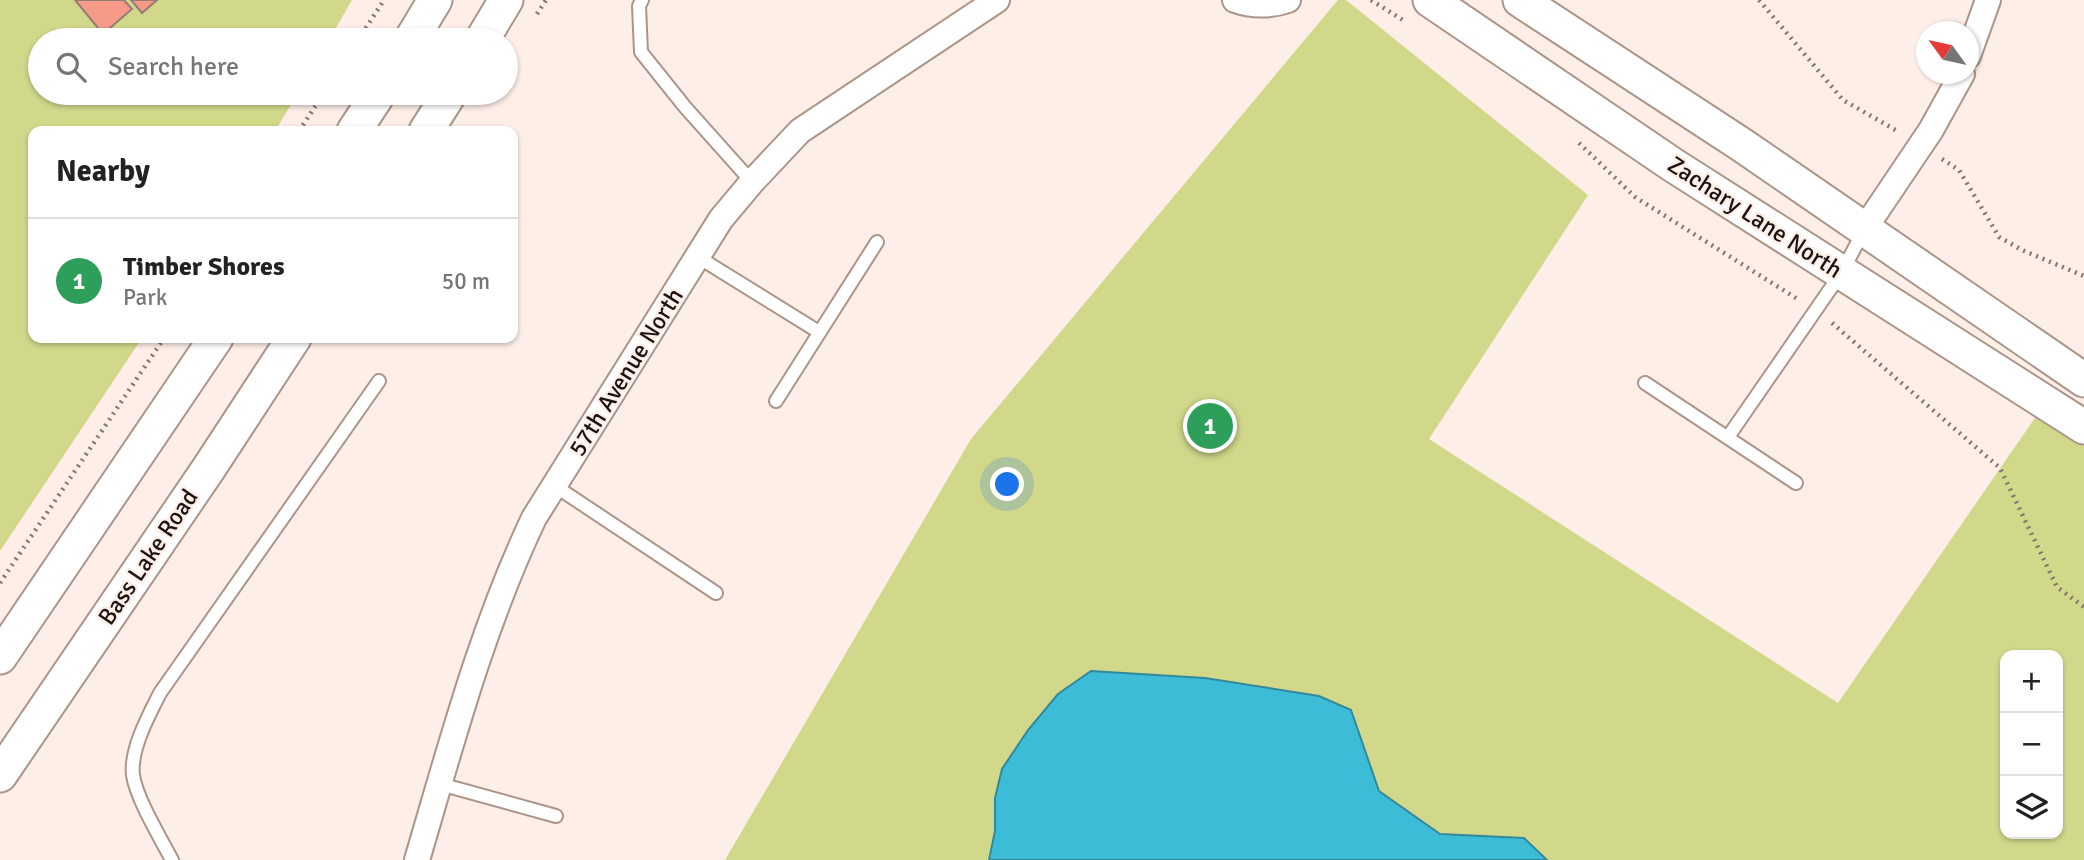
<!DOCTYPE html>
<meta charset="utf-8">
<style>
:root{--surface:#fff;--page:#f2f2f2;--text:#222;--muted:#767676;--line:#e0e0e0;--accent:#7843ba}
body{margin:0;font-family:Signika,sans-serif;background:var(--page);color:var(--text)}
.controls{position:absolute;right:21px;bottom:21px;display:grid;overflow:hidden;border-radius:14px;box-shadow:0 2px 5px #0004}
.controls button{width:63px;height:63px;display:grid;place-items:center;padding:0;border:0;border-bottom:2px solid var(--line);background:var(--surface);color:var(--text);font:35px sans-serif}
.compass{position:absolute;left:1916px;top:21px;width:63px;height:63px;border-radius:50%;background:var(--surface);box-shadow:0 2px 5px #0004;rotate:303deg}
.you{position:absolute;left:1008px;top:485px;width:24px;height:24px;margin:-18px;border:5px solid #fff;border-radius:50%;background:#1a73e8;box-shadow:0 0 0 10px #1a73e833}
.badge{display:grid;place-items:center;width:46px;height:46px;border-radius:50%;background:var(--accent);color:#fff;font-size:23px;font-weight:700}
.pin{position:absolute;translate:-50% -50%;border:4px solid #fff;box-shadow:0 2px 7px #0006}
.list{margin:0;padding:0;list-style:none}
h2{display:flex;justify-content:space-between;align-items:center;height:91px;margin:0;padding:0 28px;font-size:30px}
h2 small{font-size:23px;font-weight:400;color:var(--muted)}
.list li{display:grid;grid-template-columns:46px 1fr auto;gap:21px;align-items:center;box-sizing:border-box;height:126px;padding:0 28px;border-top:2px solid var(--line)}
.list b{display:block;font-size:26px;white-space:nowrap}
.list p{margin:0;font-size:23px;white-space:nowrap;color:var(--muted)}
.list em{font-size:23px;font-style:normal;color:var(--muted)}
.icon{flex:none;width:38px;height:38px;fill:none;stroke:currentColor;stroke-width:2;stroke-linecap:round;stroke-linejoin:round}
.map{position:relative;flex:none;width:2084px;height:860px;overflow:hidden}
.search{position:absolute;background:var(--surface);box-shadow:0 2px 5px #0004;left:28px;top:28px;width:490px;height:77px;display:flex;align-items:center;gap:18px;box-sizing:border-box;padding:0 24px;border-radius:38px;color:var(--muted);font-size:26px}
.panel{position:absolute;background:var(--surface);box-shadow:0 2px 5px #0004;left:28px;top:126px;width:490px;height:217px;border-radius:14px}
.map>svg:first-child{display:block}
.green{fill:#d1d88a;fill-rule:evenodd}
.water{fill:#3dbcd7;stroke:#33899b;stroke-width:2}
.building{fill:#f69a88;stroke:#957c77;stroke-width:2}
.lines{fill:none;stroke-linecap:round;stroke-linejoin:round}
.lane-casing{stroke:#ab9589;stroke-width:16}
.street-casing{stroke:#ab9589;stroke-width:28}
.secondary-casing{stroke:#ab9589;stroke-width:37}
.path{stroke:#827671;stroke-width:4.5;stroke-dasharray:2 5;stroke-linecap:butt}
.lane{stroke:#fff;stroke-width:12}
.street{stroke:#fff;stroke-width:24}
.secondary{stroke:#fff;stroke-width:33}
.labels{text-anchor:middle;stroke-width:5;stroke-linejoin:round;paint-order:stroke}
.street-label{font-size:24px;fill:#1b130f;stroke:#fdeee7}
</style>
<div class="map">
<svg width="2084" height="860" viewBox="0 0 2084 860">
<rect width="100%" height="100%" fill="#fdeee7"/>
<g class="green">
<path d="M0 0H352L329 40H40V93H298L275 131H33V338H142L0 551Z"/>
<path d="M1338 0H1346L1588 195 1429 439 1838 703 2039 412 2084 441V860H725L971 439ZM2005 655H2058V834H2005Z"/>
</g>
<path class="water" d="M1091 671 1205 678 1319 696 1351 710 1379 791 1440 834 1524 838 1547 860H989L995 831V798L1002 769 1028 730 1058 694Z"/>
<g class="building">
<path d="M75 0H124L132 9 103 34Z"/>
<path d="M131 0H157L142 13Z"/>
</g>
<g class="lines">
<defs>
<g id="lane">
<path d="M642 0 639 6 641 52 685 107 752 182"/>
<path d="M698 257 819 332"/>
<path d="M1645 383 1796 483"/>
<path d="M776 401 877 242"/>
<path d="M1728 437 1842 272 1863 232"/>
<path d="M555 486 716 593"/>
<path d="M440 784 556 816"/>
<path d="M172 860C161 839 136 798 133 775 130 749 149 715 160 693L379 381"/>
</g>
<g id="street">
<path d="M1235 0C1252 6 1270 6 1288 0"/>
<path d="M1968 56 1988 0"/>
<path d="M1865 228 1931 130 1962 74"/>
<path d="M417 860C451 745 482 627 534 518L721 219 752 182 800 131 997 0"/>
</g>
<g id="secondary">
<path d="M1430 0 1673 165 2084 427"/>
<path d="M1520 0 1742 145 2084 380"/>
<path d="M411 40 435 0"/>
<path d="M482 40 506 0"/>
<path d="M354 131 379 93"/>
<path d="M426 131 450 93"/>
<path d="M0 657 216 338"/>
<path d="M0 775 209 468 294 338"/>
</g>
</defs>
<use href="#lane" class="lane-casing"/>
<use href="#street" class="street-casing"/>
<use href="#secondary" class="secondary-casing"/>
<g class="path">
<path d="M1371 0 1406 22"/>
<path d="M1759 0 1843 100 1899 132"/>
<path d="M537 14 546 0"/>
<path d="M358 40 384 0"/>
<path d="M299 131 324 93"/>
<path d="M1579 143 1635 197 1799 300"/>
<path d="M1942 159 1959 170 1999 237 2022 250 2084 276"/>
<path d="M1832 323 2000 468 2057 587 2084 607"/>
<path d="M0 583 164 338"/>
</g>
<use href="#lane" class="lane"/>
<use href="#street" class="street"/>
<use href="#secondary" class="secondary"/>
</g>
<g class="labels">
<g class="street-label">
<text transform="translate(1755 217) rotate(33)" y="8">Zachary Lane North</text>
<text transform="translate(626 372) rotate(-58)" y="8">57th Avenue North</text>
<text transform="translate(148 557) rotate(-56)" y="8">Bass Lake Road</text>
</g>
</g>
</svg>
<div class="controls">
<button>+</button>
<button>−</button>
<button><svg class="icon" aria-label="layers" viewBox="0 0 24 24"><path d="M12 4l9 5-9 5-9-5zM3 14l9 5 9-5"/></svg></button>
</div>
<svg class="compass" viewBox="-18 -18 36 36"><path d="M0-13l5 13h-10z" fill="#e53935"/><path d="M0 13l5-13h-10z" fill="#767676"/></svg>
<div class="you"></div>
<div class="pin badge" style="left:1210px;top:426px;background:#2e9e5b">1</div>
<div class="search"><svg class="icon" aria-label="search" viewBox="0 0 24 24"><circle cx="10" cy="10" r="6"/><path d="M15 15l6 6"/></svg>Search here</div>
<section class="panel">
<h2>Nearby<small></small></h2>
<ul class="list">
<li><span class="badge" style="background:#2e9e5b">1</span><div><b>Timber Shores</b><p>Park</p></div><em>50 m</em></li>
</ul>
</section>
</div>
